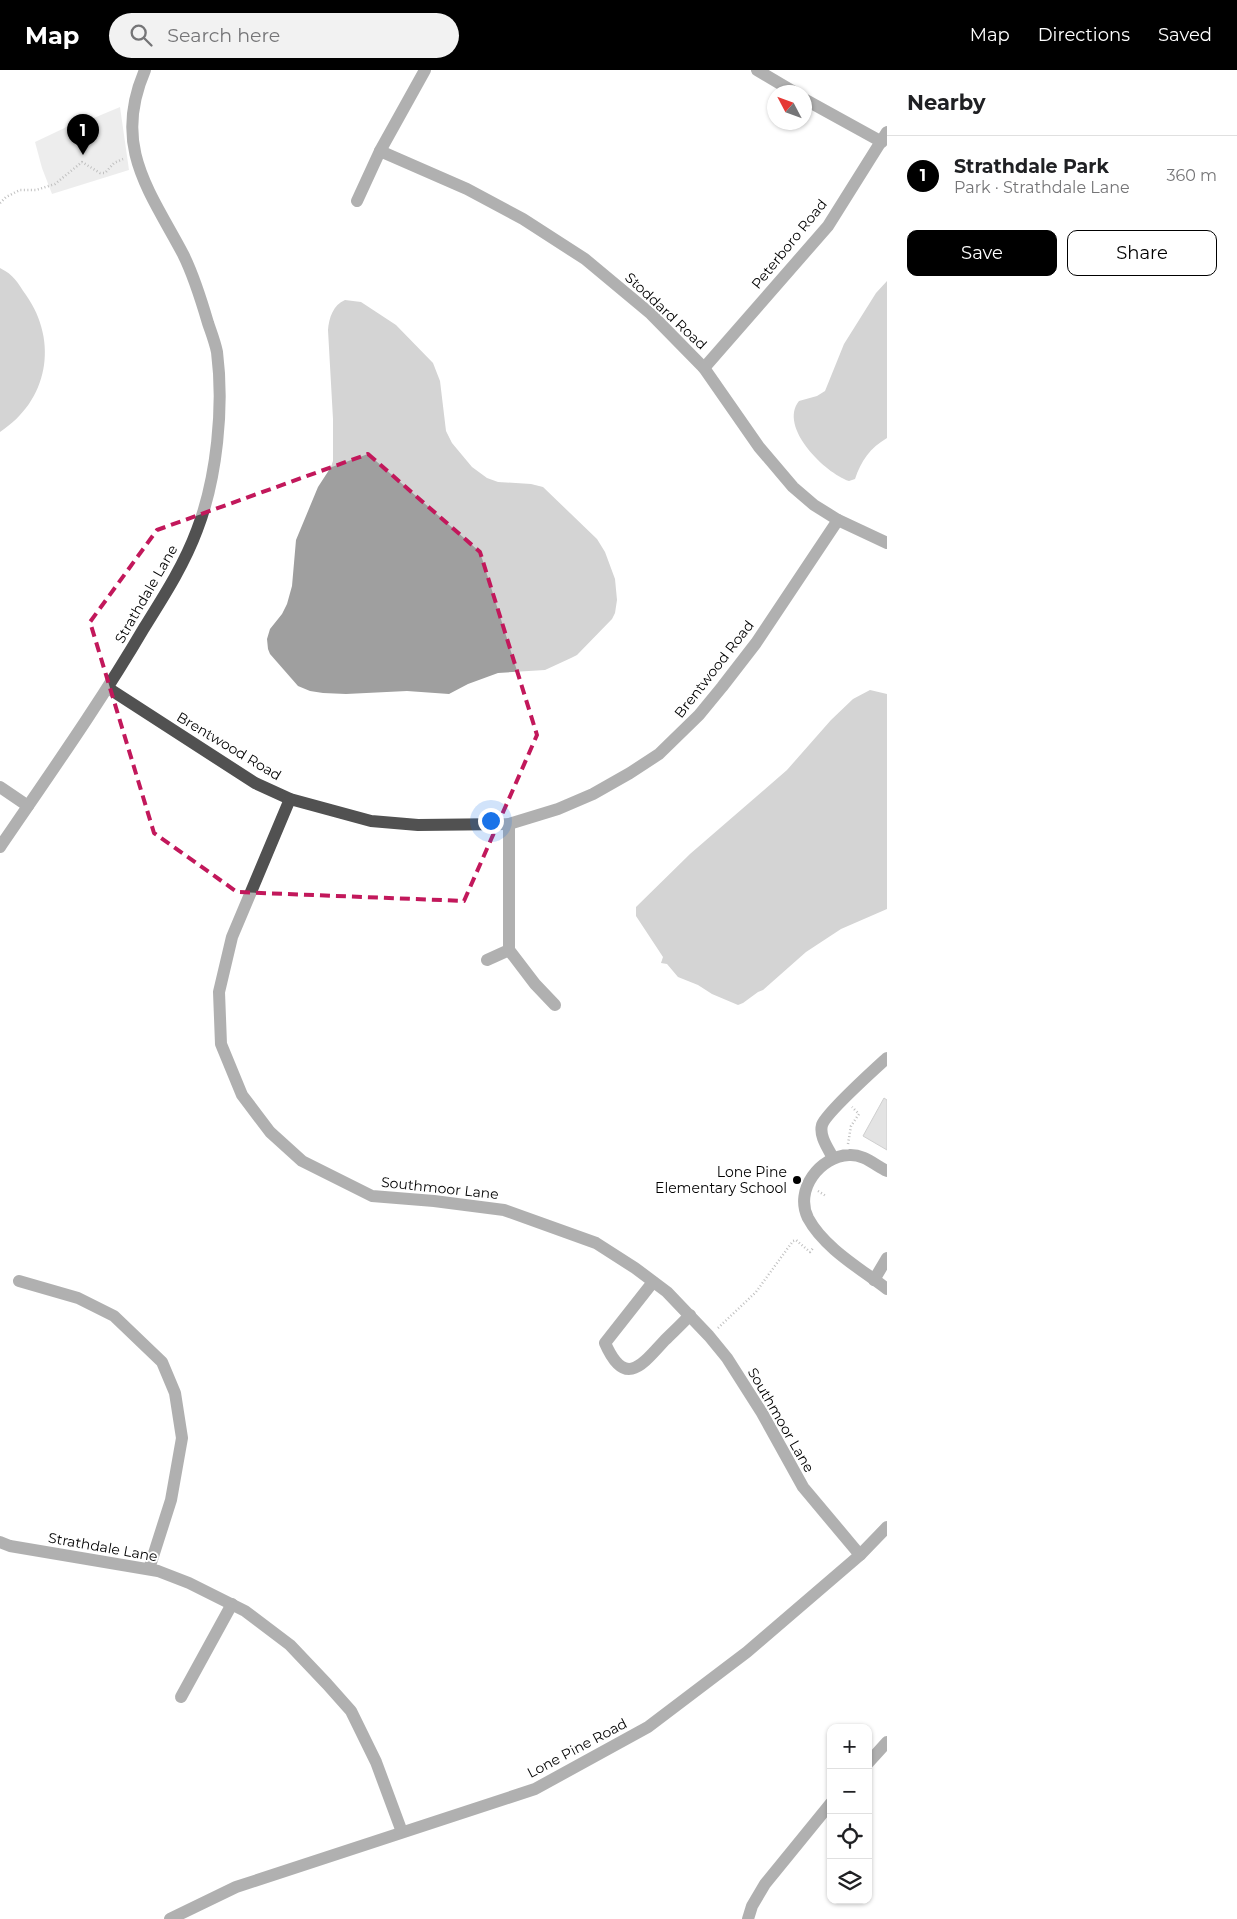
<!DOCTYPE html>
<meta charset="utf-8">
<style>
:root{--surface:#fff;--page:#f2f2f2;--text:#202124;--muted:#757577;--line:#e0e0e0;--accent:#000}
body{margin:0;font-family:Montserrat,sans-serif;background:var(--page);color:var(--text)}
.controls{position:absolute;right:15px;bottom:15px;display:grid;overflow:hidden;border-radius:10px;box-shadow:0 1px 4px #0004}
.controls button{width:45px;height:45px;display:grid;place-items:center;padding:0;border:0;border-bottom:1px solid var(--line);background:var(--surface);color:var(--text);font:25px sans-serif}
.compass{position:absolute;left:767px;top:15px;width:45px;height:45px;border-radius:50%;background:var(--surface);box-shadow:0 1px 4px #0004;rotate:311deg}
.you{position:absolute;left:490px;top:750px;width:18px;height:18px;margin:-12px;border:4px solid #fff;border-radius:50%;background:#1a73e8;box-shadow:0 0 0 8px #1a73e833}
.badge{display:grid;place-items:center;width:32px;height:32px;border-radius:50%;background:var(--accent);color:#fff;font-size:16px;font-weight:700}
.pin{position:absolute;translate:-50% -41px;filter:drop-shadow(0 1px 2px #0008)}
.pin::after{content:'';position:absolute;top:26px;width:18px;height:15px;background:inherit;clip-path:polygon(0 0,100% 0,50% 100%)}
.list{margin:0;padding:0;list-style:none}
h2{display:flex;justify-content:space-between;align-items:center;height:65px;margin:0;padding:0 20px;font-size:21px}
h2 small{font-size:16px;font-weight:400;color:var(--muted)}
.list li{display:grid;grid-template-columns:32px 1fr auto;gap:15px;align-items:center;box-sizing:border-box;height:80px;padding:0 20px;border-top:1px solid var(--line)}
.list b{display:block;font-size:19px;white-space:nowrap}
.list p{margin:0;font-size:16px;white-space:nowrap;color:var(--muted)}
.list em{font-size:16px;font-style:normal;color:var(--muted)}
.actions{display:flex;gap:10px;padding:15px 20px}
.actions a{flex:1;padding:11px 0;border:1px solid var(--accent);border-radius:10px;text-align:center;font-size:18px;color:var(--accent)}
.actions .main{background:var(--accent);color:#fff}
.icon{flex:none;width:28px;height:28px;fill:none;stroke:currentColor;stroke-width:2;stroke-linecap:round;stroke-linejoin:round}
.map{position:relative;flex:none;width:887px;height:1849px;overflow:hidden}
header{display:flex;align-items:center;gap:30px;box-sizing:border-box;height:70px;padding:0 25px;background:var(--accent);color:#fff}
header strong{font-size:24px}
nav{display:flex;gap:28px;margin-inline-start:auto;font-size:18px}
.search{width:350px;height:45px;background:var(--page);display:flex;align-items:center;gap:12px;box-sizing:border-box;padding:0 18px;border-radius:28px;color:var(--muted);font-size:19px}
main{display:flex}
aside{flex:1;background:var(--surface)}
.map>svg:first-child{display:block}
.green{fill:#d8d8d8}
.water{fill:#9f9f9f}
.building{fill:#c0c0c0;stroke:#959595}
.lines{fill:none;stroke-linecap:round;stroke-linejoin:round}
.path{stroke:#737373;stroke-width:2.5;stroke-dasharray:1 2.5;stroke-linecap:butt}
.minor{stroke:#515151;stroke-width:12}
.marked{fill:none;stroke:#c2185b;stroke-width:4;stroke-dasharray:10 6;stroke-linejoin:round}
.poi-dot{fill:#000;stroke:#fff;stroke-width:2}
.labels{text-anchor:middle;stroke-width:4;stroke-linejoin:round;paint-order:stroke}
.street-label{font-size:14px;fill:#000;stroke:#fff}
.poi-label{font-size:14px;fill:#000;stroke:#fff;text-anchor:end}
</style>
<header>
<strong>Map</strong>
<div class="search"><svg class="icon" aria-label="search" viewBox="0 0 24 24"><circle cx="10" cy="10" r="6"/><path d="M15 15l6 6"/></svg>Search here</div>
<nav><a>Map</a><a>Directions</a><a>Saved</a></nav>
</header>
<main>
<div class="map">
<svg width="887" height="1849" viewBox="0 0 887 1849">
<rect width="100%" height="100%" fill="#fff"/>
<path class="green" d="M120 37 129 100 52 124 42 98 35 72 75 53 77 55Z"/>
<g class="water">
<path d="M0 198C14 205 17 212 26 225 59 272 48 331 0 362Z"/>
<path d="M887 211V368C870 378 861 391 855 409L849 411C825 403 778 357 799 331L817 326 825 321 844 274 876 223Z"/>
<path d="M345 230 361 232 396 255 433 293 440 311 446 361 452 373 472 397 487 408 498 412 531 414 543 417 597 469 605 482 615 509 617 530 615 543 612 549 577 585 571 588 545 600 498 603 468 614 449 624 407 621 346 624 323 623 310 621 298 616 270 584 268 579 267 569 270 559 282 544 287 534 292 516 296 470 318 417 331 397 333 391V349L328 260C329 248 333 235 345 230Z"/>
<path d="M870 620 887 624V839L841 859 806 882 763 920 758 922 743 933 738 935 712 924 698 915 678 907 667 894 661 893 663 887 636 846V837L690 784 787 700 831 650 853 629Z"/>
</g>
<path class="building" d="M884 1028 887 1030V1080L863 1066Z"/>
<g class="lines">
<g class="path">
<path d="M0 133 6 127 20 120H36L55 114 82 92 100 103H105L114 93 123 89"/>
<path d="M848 1074 851 1056 859 1044 852 1037"/>
<path d="M818 1121 826 1126"/>
<path d="M718 1258 756 1222 793 1171 796 1170 810 1182 814 1177"/>
</g>
<g class="minor">
<path d="M757 0 794 22"/>
<path d="M804 29 882 72"/>
<path d="M380 81 467 119 523 149 585 189 651 244 704 298 759 377 793 417 814 435 838 450 887 473"/>
<path d="M357 131 380 81 425 0"/>
<path d="M704 298 828 156 887 62"/>
<path d="M108 618 255 713 290 729 371 751 418 755 509 754 558 739 593 724 630 703 659 684 699 645 722 617 756 573 838 450"/>
<path d="M0 717 28 736"/>
<path d="M290 729 232 867 219 922 221 974 242 1025 270 1062 302 1091 372 1126 434 1131 504 1140 596 1173 635 1198 667 1222 709 1266 727 1288 762 1343 803 1417 860 1485"/>
<path d="M509 754V880L535 914 555 935"/>
<path d="M0 777C49 705 100 633 144 558 164 526 184 495 197 460 217 408 224 337 217 282 215 272 211 262 208 253 201 229 194 206 183 184 149 120 112 76 145 0"/>
<path d="M487 890 509 880"/>
<path d="M833 1088C828 1078 819 1066 822 1055 826 1043 875 999 887 988"/>
<path d="M887 1101C875 1095 863 1084 849 1085 820 1086 794 1120 808 1148 824 1178 861 1199 887 1219"/>
<path d="M874 1210 887 1188"/>
<path d="M19 1211 78 1228 114 1246 162 1292 175 1323 182 1368 171 1430 149 1499"/>
<path d="M653 1212 605 1273C625 1319 642 1295 665 1270 673 1262 682 1254 690 1245"/>
<path d="M0 1472 10 1476 158 1501 189 1513 245 1541 290 1575 327 1614 351 1641 376 1692 402 1762"/>
<path d="M181 1627 232 1534"/>
<path d="M868 1693 887 1672"/>
<path d="M170 1849 236 1817 535 1719 648 1657 747 1582 860 1485 887 1457"/>
<path d="M748 1849 752 1836 765 1814 831 1733"/>
</g>
</g>
<path d="M0 0H887V1849H0ZM368 384 480 482 537 665 464 831 237 822 154 763 90 552 157 460Z" fill="#fff" fill-opacity=".55" fill-rule="evenodd"/>
<path class="marked" d="M368 384 480 482 537 665 464 831 237 822 154 763 90 552 157 460Z"/>
<circle class="poi-dot" cx="797" cy="1110" r="5"/>
<g class="labels">
<g class="street-label">
<text transform="translate(789 174) rotate(-51)" y="5">Peterboro Road</text>
<text transform="translate(666 241) rotate(43)" y="5">Stoddard Road</text>
<text transform="translate(146 524) rotate(-60)" y="5">Strathdale Lane</text>
<text transform="translate(714 599) rotate(-52)" y="5">Brentwood Road</text>
<text transform="translate(229 676) rotate(31)" y="5">Brentwood Road</text>
<text transform="translate(440 1118) rotate(6)" y="5">Southmoor Lane</text>
<text transform="translate(781 1350) rotate(60)" y="5">Southmoor Lane</text>
<text transform="translate(103 1477) rotate(10)" y="5">Strathdale Lane</text>
<text transform="translate(577 1678) rotate(-28)" y="5">Lone Pine Road</text>
</g>
<g class="poi-label">
<text x="787" y="1107">Lone Pine<tspan x="787" dy="16">Elementary School</tspan></text>
</g>
</g>
</svg>
<div class="controls">
<button>+</button>
<button>−</button>
<button><svg class="icon" aria-label="locate" viewBox="0 0 24 24"><circle cx="12" cy="12" r="6"/><path d="M12 2v4M12 18v4M2 12h4M18 12h4"/></svg></button>
<button><svg class="icon" aria-label="layers" viewBox="0 0 24 24"><path d="M12 4l9 5-9 5-9-5zM3 14l9 5 9-5"/></svg></button>
</div>
<svg class="compass" viewBox="-18 -18 36 36"><path d="M0-13l5 13h-10z" fill="#e53935"/><path d="M0 13l5-13h-10z" fill="#757577"/></svg>
<div class="you"></div>
<div class="pin badge" style="left:83px;top:85px">1</div>
</div>
<aside>
<h2>Nearby<small></small></h2>
<ul class="list">
<li><span class="badge">1</span><div><b>Strathdale Park</b><p>Park · Strathdale Lane</p></div><em>360 m</em></li>
</ul>
<div class="actions"><a class="main">Save</a><a>Share</a></div>
</aside>
</main>
